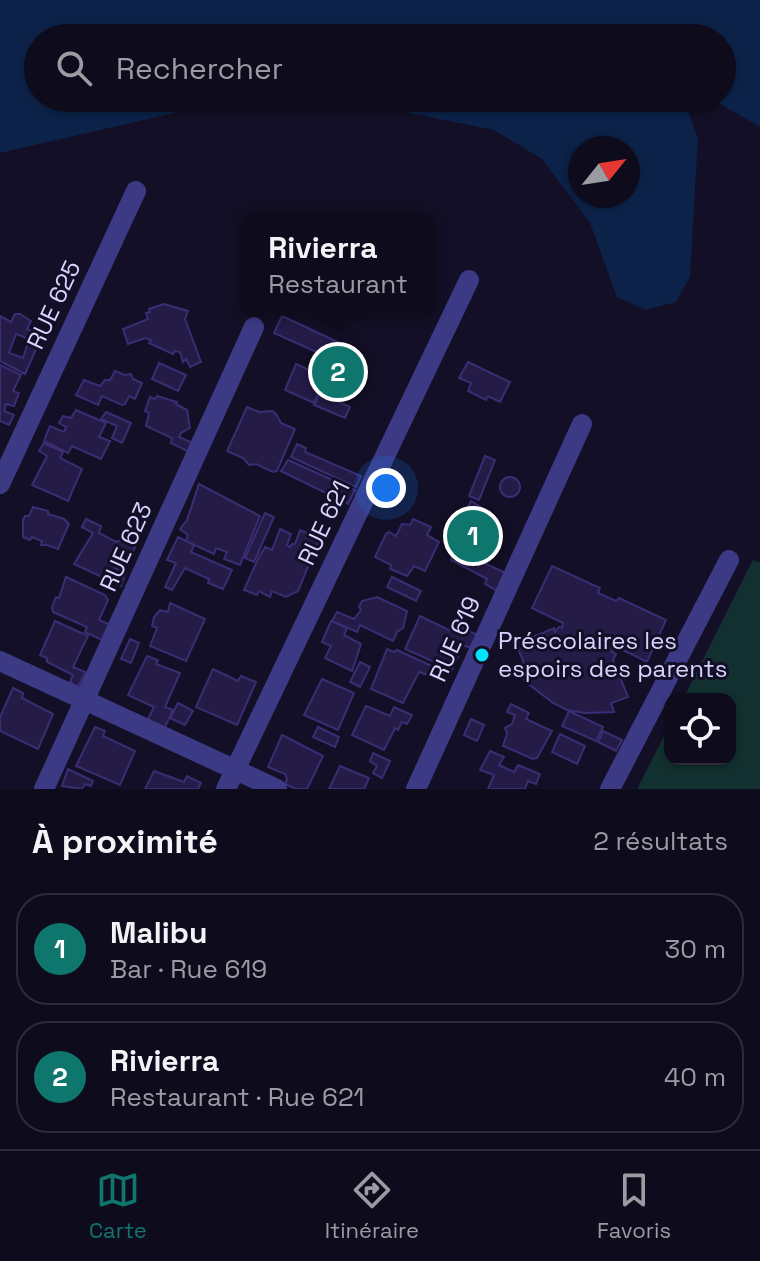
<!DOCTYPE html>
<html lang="fr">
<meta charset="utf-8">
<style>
:root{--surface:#0e0b1c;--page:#171425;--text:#f1f3f6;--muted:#9b9ba3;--line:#2e2b3b;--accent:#0f766e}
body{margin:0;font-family:"Space Grotesk",sans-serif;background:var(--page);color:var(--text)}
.controls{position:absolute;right:24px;bottom:24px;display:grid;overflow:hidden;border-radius:16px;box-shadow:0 2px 6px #0004}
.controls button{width:72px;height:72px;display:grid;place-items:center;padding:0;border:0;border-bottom:2px solid var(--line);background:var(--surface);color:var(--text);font:40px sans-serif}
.compass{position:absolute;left:568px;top:136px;width:72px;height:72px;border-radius:50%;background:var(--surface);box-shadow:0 2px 6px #0004;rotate:60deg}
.you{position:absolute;left:386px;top:488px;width:28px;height:28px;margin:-20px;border:6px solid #fff;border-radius:50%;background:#1a73e8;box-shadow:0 0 0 12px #1a73e833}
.badge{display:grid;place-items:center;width:52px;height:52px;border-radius:50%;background:var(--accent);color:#fff;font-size:26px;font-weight:700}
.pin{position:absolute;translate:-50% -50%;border:4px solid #fff;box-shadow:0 2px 8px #0006}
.popup{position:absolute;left:240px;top:212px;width:196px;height:104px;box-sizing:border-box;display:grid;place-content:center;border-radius:16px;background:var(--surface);filter:drop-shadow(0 2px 6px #0005);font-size:26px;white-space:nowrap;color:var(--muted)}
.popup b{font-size:30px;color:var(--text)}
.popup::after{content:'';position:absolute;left:50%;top:100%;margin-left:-16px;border:16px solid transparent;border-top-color:var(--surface)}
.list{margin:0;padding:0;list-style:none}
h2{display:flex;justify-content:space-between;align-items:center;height:104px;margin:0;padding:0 32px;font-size:34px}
h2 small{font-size:26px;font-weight:400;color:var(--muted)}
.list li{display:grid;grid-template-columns:52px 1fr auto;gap:24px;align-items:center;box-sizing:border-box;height:112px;margin:0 16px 16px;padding:0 16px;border:2px solid var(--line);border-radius:32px}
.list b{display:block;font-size:30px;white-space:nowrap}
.list p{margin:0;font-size:26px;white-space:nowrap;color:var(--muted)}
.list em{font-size:26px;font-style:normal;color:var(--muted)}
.icon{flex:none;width:44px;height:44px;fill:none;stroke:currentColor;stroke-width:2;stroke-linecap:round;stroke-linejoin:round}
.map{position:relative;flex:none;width:760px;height:789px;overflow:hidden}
.search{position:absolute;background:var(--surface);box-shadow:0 2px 6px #0004;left:24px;right:24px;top:24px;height:88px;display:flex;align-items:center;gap:20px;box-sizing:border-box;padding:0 28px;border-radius:44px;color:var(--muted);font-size:30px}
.sheet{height:360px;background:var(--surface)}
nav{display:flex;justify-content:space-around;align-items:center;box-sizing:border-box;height:112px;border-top:2px solid var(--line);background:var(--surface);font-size:22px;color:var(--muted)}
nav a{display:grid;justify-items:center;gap:4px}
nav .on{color:var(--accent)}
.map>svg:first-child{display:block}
.green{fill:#12302f}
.water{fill:#0c2248;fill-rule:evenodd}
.building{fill:#241b47;stroke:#3b2d73;stroke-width:2;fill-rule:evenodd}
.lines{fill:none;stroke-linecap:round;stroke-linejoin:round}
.street{stroke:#3d3a85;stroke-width:20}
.poi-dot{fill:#00e5ff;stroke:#130f26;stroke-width:3}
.labels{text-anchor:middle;stroke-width:6;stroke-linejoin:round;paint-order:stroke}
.street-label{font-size:24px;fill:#d9d4ff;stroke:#130f26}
.poi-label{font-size:24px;fill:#d9d4ff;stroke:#130f26;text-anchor:start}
</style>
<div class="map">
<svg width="760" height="789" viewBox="0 0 760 789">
<rect width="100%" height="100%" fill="#130f26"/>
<path class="green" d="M753 560 760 563V789H637L670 724V759H730V699H683Z"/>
<path class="water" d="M0 0H760V127L710 98H722V38H38V98H706L686 106 698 138 690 277 676 302 645 310 617 297 590 223 542 159 494 130 345 100 187 110 0 153ZM628 148V196H580V148Z"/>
<g class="building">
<path d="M164 304 188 311 185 319 201 362 190 367 186 359 183 362 180 352 175 351 173 354 149 343 151 340 145 338 128 344 123 329 148 319 146 313 150 312 149 309Z"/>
<path d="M15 314H20L31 321 27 329 42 336 25 374 0 361V316L11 322ZM16 334 29 339 23 358 9 353Z"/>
<path d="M282 316 342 344 334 360 274 333Z"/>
<path d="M468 362 510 382 500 402 488 396 486 400 468 391 471 383 459 378Z"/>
<path d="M159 363 186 375 178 391 152 379Z"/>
<path d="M296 364 326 378 314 403 285 390Z"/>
<path d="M0 365 21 375 13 391 19 393 14 406 6 404 4 411 14 415 9 425 0 421Z"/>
<path d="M115 371 125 375 131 374 133 379 142 383 135 399 129 396 125 404 122 405 102 396 98 405 76 395 84 380 100 386 105 380H110Z"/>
<path d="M320 393 350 407 345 418 314 405Z"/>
<path d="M157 396 177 402 176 404 187 410 190 428 181 433 179 437 193 443 189 452 171 443 172 438 146 426 149 413 145 411 150 397 155 399Z"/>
<path d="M247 407 259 412 272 411 276 414 281 423 295 429 277 471 273 472 256 464 249 465 243 458 227 451Z"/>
<path d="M76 410 106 423 99 437 110 441 101 459 72 446 68 453 44 441 50 426 64 432 66 427 59 423 63 416 71 418Z"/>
<path d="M106 412 131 423 122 443 112 438 117 426 101 419Z"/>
<path d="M44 443 63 452 60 458 82 469 68 501 32 485 47 456 39 451Z"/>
<path d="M297 444 306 448 305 452 361 476 356 487 291 457Z"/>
<path d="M485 456 495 460 479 500 469 496Z"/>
<path d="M288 460 355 490 348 504 281 471Z"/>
<circle cx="510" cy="487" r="10"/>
<path d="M199 484 260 516 240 565 224 559 227 552 216 548 214 554 186 541 188 535 180 529 187 520Z"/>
<path d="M471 501 481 507 470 528 460 522Z"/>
<path d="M33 507 48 511V514L64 519 69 524 58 549 47 545H41L42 541 32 537 30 540 23 537V520L25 516H29Z"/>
<path d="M265 513 274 517 254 562 245 558Z"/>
<path d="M86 519 101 526 99 533 116 542 121 540 135 547 128 564 118 562 115 568 126 572 121 586 74 564 93 533 82 527Z"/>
<path d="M413 519 431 527 427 535 439 542 425 571 414 566 407 576 390 569 391 565 375 557 386 534 389 532 396 536 402 524 410 525Z"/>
<path d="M280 529 291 534 287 545 290 547 292 544H295L300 530 320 538 298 591 286 597 272 591 270 597 259 591 257 595 244 590 258 559 265 547 272 550Z"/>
<path d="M465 532 486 542 485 546 492 550 486 564 510 575 501 593 485 584 487 579 451 560Z"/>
<path d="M178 537 194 545 191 552 232 570 223 589 208 583 209 579 185 568 172 590 165 587 176 563 167 560Z"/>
<path d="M552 566 600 588 598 593 616 601 619 598 666 620 647 662 615 646 612 652 616 654 613 660 628 697 611 703 614 712 585 713 567 710 553 703 526 682 515 667 524 663 516 644 554 628 555 632 559 627 562 628 563 623 532 608Z"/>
<path d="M66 577 105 595 108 600 99 620 109 624 102 640 85 632 87 627 53 612 52 607 56 597 59 598Z"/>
<path d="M392 577 421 591 416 601 387 587Z"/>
<path d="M377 597 407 611 403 628 397 632 393 641 360 625 357 632 332 621 337 612 354 619 361 610 359 607 362 601Z"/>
<path d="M170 603 205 619 186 661 150 646 157 628 152 626 154 617 160 610 168 612Z"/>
<path d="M420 616 459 635 462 628 482 637 476 650 463 645 452 670 405 649Z"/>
<path d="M55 621 88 636 73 667 85 672 78 687 70 682 73 675 47 662V658L40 655Z"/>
<path d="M331 621 347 628 344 635 361 644 352 671 325 658 331 646 322 642Z"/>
<path d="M130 639 139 643 131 663 121 659Z"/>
<path d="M387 649 394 652 397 650 434 667 430 676 419 672 403 703 371 689Z"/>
<path d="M147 656 158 660 156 664 180 673 165 707 173 710 164 729 147 721 154 707 128 695Z"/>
<path d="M360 662 370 667 360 687 350 682Z"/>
<path d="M213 669 238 681 241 676 256 682 237 725 196 707Z"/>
<path d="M322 679 354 693 338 730 304 715Z"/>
<path d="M13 688 23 693 22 698 53 714 38 749 0 731V717Z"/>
<path d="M178 703 193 711 185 725 170 718Z"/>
<path d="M511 704 529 713 526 719 552 731 537 758 533 759 503 746 507 734 505 728 512 724 515 715 507 712Z"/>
<path d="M366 706 390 716 394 707 412 715 407 724 402 722 398 730 395 728 384 750 352 735Z"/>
<path d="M569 711 603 727 596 741 562 726Z"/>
<path d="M471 719 484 725 477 741 464 735Z"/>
<path d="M95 727 105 731 103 736 135 751 120 785 76 766Z"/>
<path d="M318 727 339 737 335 747 313 737Z"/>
<path d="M603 731 622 740 616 751 598 742Z"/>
<path d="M560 734 585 746 577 764 552 752Z"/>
<path d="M282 735 323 756 307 789H296L285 784 287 779 285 774 268 767Z"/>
<path d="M490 751 504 757 499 765 514 772 518 765 540 774 536 784 528 781 525 789H488L494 775 480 770Z"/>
<path d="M373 753 390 761 382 778 373 773 377 766 370 761Z"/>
<path d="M340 766 369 778 364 789H329Z"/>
<path d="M68 769 93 781 91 786 85 784 82 789 62 786Z"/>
<path d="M154 771 184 782 187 776 201 783 198 789H145Z"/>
</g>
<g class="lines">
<g class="street">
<path d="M0 484 136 191"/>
<path d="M0 661 277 789"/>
<path d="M44 789 254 327"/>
<path d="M226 789 469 280"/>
<path d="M416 789 582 424"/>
<path d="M610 789 729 560"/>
</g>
</g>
<circle class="poi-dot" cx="482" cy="655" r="8"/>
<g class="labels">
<g class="street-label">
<text transform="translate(54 305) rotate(-65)" y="8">RUE 625</text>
<text transform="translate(324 523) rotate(-65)" y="8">RUE 621</text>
<text transform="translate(126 547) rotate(-66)" y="8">RUE 623</text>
<text transform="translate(455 639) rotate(-66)" y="8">RUE 619</text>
</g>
<g class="poi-label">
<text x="498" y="649">Préscolaires les<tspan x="498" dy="28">espoirs des parents</tspan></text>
</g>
</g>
</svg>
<div class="controls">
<button><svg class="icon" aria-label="locate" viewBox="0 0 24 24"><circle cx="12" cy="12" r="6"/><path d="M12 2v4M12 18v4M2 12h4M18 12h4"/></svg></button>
</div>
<svg class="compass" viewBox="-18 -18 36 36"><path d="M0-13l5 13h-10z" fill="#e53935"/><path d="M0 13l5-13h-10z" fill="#9b9ba3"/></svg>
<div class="you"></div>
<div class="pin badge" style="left:473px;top:536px">1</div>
<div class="pin badge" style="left:338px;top:372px">2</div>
<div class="popup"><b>Rivierra</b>Restaurant</div>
<div class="search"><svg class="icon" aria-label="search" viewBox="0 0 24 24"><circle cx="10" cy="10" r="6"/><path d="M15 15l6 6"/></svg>Rechercher</div>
</div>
<section class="sheet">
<h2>À proximité<small>2 résultats</small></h2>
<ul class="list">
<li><span class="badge">1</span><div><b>Malibu</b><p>Bar · Rue 619</p></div><em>30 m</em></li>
<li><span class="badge">2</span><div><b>Rivierra</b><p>Restaurant · Rue 621</p></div><em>40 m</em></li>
</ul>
</section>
<nav>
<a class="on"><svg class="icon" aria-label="map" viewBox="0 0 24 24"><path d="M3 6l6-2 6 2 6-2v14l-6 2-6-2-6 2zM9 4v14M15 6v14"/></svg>Carte</a>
<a><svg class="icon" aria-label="directions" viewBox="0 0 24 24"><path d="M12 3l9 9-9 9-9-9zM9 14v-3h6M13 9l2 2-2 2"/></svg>Itinéraire</a>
<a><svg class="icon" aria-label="saved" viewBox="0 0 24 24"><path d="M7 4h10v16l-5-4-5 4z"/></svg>Favoris</a>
</nav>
